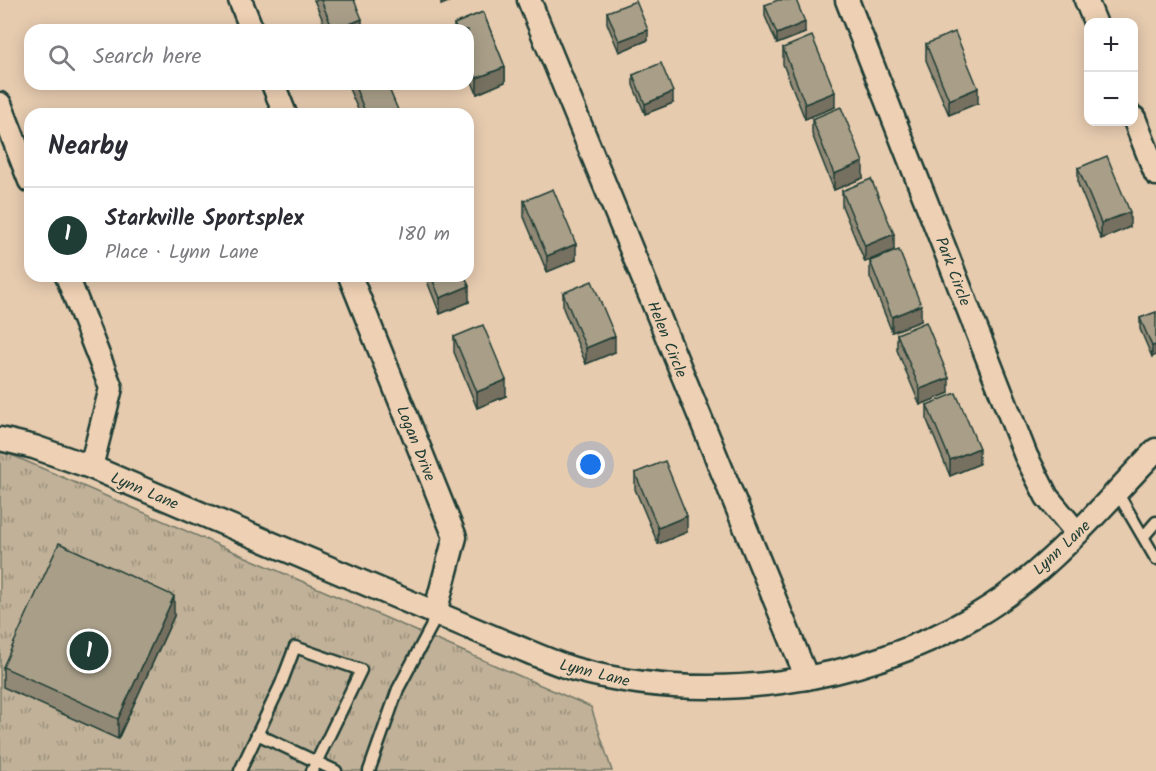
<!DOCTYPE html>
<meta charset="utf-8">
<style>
:root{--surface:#fff;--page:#f2f2f3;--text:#2b2b33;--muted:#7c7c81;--line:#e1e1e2;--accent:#1f3d34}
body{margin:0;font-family:Kalam,sans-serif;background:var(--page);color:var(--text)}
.controls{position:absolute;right:18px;top:18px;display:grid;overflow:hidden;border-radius:12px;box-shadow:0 3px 15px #0003}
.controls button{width:54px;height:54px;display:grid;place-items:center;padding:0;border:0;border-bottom:2px solid var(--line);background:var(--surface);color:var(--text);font:30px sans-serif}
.you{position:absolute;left:591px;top:465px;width:21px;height:21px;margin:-15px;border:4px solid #fff;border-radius:50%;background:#1a73e8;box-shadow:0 0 0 9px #1a73e833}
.badge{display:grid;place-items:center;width:39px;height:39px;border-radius:50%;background:var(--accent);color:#fff;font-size:20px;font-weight:700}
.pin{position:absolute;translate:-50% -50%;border:3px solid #fff;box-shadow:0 2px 6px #0006}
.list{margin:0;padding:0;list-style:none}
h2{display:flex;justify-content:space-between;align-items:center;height:78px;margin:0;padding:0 24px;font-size:26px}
h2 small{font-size:20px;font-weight:400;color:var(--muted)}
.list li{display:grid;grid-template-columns:39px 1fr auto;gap:18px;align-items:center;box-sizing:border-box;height:96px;padding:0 24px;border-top:2px solid var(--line)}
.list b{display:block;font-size:22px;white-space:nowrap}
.list p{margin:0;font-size:20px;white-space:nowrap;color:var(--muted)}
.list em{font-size:20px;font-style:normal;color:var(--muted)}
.icon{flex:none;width:33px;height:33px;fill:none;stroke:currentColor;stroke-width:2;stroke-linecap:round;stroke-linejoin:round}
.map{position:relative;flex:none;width:1156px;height:771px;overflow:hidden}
.search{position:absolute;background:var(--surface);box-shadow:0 3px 15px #0003;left:24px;top:24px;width:450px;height:66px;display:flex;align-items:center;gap:15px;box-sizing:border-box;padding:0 21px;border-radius:18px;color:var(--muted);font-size:22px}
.panel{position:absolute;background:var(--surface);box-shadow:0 3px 15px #0003;left:24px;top:108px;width:450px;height:174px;border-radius:18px}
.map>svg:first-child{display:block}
.park{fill:url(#park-tufts);stroke:#707766;stroke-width:1.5}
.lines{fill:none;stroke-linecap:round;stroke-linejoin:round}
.lane-casing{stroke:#1f3d34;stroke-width:15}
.street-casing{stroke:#1f3d34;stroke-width:27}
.lane{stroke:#eed1b4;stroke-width:10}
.street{stroke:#eed1b4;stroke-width:22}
.wall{fill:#918976;stroke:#1f3d34;stroke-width:1.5}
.shaded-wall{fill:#766f60;stroke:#1f3d34;stroke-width:1.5}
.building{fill:#a99f89;stroke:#1f3d34;stroke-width:1.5}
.labels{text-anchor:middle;stroke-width:5;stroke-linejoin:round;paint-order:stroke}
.street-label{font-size:16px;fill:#1f3d34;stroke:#eed1b4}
</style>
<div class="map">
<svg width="1156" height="771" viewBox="0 0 1156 771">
<defs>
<pattern id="park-tufts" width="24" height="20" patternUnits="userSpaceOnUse" patternTransform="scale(1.5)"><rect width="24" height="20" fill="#c1b198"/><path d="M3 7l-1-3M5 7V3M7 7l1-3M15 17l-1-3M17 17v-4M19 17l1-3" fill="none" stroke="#9c917d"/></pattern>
</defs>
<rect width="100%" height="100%" fill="#e6cbaf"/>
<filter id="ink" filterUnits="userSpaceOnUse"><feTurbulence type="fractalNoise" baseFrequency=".0167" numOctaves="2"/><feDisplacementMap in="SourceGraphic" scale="12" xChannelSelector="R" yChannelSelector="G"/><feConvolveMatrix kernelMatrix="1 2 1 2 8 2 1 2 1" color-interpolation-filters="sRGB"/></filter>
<g filter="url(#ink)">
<path class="park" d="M0 450 591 707 612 771H0Z"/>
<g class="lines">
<defs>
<g id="lane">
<path d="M1117 492 1156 559"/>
<path d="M1144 536 1156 522"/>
<path d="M257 734 336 771"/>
<path d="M240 771 281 684 295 647 361 670 312 771"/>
<path d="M369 771 398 689 431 627 435 613"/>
</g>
<g id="street">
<path d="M240 0 252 30"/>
<path d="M529 0 807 678"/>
<path d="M847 0 1026 456 1047 497 1077 533"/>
<path d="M1086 0 1095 22"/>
<path d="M273 84 285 114"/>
<path d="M0 104 30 181"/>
<path d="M1134 118 1156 174"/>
<path d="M67 276 111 388 91 467"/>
<path d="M350 276 455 537 435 613"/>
<path d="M0 439 34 447 91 467C186 507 281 548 376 588 418 606 460 623 502 641 526 650 550 662 574 669 708 706 857 685 977 615 1047 574 1100 508 1156 450"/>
</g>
</defs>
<use href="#lane" class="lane-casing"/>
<use href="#street" class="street-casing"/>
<use href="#lane" class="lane"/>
<use href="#street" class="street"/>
</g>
<g class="wall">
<path d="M314 0H354L362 30H327Z"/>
<path d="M765 5 805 33 777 44 765 16Z"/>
<path d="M483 12 505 67V82L477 94 468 72V30H454V24Z"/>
<path d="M607 12 648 40 619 52 607 23Z"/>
<path d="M926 44 978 103 949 115 926 60Z"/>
<path d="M783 48 835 107 805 119 783 64Z"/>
<path d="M633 75 673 103 645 114 633 85Z"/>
<path d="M347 84H390L388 86 398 114H360Z"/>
<path d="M812 119 863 178 834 190 812 134Z"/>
<path d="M1078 168 1130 227 1101 239 1078 184Z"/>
<path d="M842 191 894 250 865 262 842 206Z"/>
<path d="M524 201 576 260 547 272 524 217Z"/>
<path d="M870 261 921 321 892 332 870 277Z"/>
<path d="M425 276H465L469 302 440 314Z"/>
<path d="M563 293 615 352 586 364 563 308Z"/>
<path d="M1156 312 1152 357 1140 329V318Z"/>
<path d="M897 334 949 393 920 405 897 350Z"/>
<path d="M454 337 506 396 477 408 454 352Z"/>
<path d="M927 405 979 464 950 476 927 420Z"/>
<path d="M635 473 687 532 658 544 635 489Z"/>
<path d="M174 616 118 739 3 687V667Z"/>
</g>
<g class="shaded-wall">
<path d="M441 0H453L441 5Z"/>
<path d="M362 19V30H335Z"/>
<path d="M805 22V33L777 44V34Z"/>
<path d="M648 30V40L619 52V41Z"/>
<path d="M505 67V82L477 94V78Z"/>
<path d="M978 88V103L949 115V100Z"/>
<path d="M673 92V103L645 114V104Z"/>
<path d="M835 92V107L805 119V104Z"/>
<path d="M398 110V114H387Z"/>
<path d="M863 162V178L834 190V174Z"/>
<path d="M1130 212V227L1101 239V223Z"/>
<path d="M894 234V250L865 262V246Z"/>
<path d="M576 244V260L547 272V256Z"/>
<path d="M469 286V302L440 314V298Z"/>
<path d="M921 305V321L892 332V317Z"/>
<path d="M615 336V352L586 364V348Z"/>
<path d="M1156 345V355L1152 357V346Z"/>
<path d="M949 378V393L920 405V389Z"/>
<path d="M506 380V396L477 408V392Z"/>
<path d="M979 448V464L950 476V460Z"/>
<path d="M687 516V532L658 544V528Z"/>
<path d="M174 596V616L118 739V719Z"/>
</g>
<g class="building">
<path d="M321 0H354L362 19 335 30H333Z"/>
<path d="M778 0H796L805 22 777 34 765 5Z"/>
<path d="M636 1 648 30 619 41 607 12Z"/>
<path d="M483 12 505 67 477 78 468 57V30H457L454 24Z"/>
<path d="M955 32 978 88 949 100 926 44Z"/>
<path d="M812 36 835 92 805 104 783 48Z"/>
<path d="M661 63 673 92 645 104 633 75Z"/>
<path d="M354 84H387L398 110 387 114H366Z"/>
<path d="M841 107 863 162 834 174 812 119Z"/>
<path d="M1107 156 1130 212 1101 223 1078 168Z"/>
<path d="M871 179 894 234 865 246 842 191Z"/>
<path d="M553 189 576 244 547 256 524 201Z"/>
<path d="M899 250 921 305 892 317 870 261Z"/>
<path d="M431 276H465L469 286 440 298Z"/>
<path d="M592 281 615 336 586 348 563 293Z"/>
<path d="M1156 312V345L1152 346 1140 318Z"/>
<path d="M926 322 949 378 920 389 897 334Z"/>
<path d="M483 325 506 380 477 392 454 337Z"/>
<path d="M956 393 979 448 950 460 927 405Z"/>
<path d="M665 461 687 516 658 528 635 473Z"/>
<path d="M59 543 174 596 118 719 3 667Z"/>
</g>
</g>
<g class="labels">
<g class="street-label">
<text transform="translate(954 271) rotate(69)" y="6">Park Circle</text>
<text transform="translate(668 339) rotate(68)" y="6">Helen Circle</text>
<text transform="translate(417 443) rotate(68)" y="6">Logan Drive</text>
<text transform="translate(145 490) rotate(23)" y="6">Lynn Lane</text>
<text transform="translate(1061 547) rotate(-43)" y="6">Lynn Lane</text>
<text transform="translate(595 672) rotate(14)" y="6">Lynn Lane</text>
</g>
</g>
</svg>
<div class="controls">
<button>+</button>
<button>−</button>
</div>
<div class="you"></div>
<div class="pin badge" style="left:89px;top:651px">1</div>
<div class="search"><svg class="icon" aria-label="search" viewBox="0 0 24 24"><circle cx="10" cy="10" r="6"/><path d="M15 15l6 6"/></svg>Search here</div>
<section class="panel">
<h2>Nearby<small></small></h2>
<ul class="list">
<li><span class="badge">1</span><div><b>Starkville Sportsplex</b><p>Place · Lynn Lane</p></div><em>180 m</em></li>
</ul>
</section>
</div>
